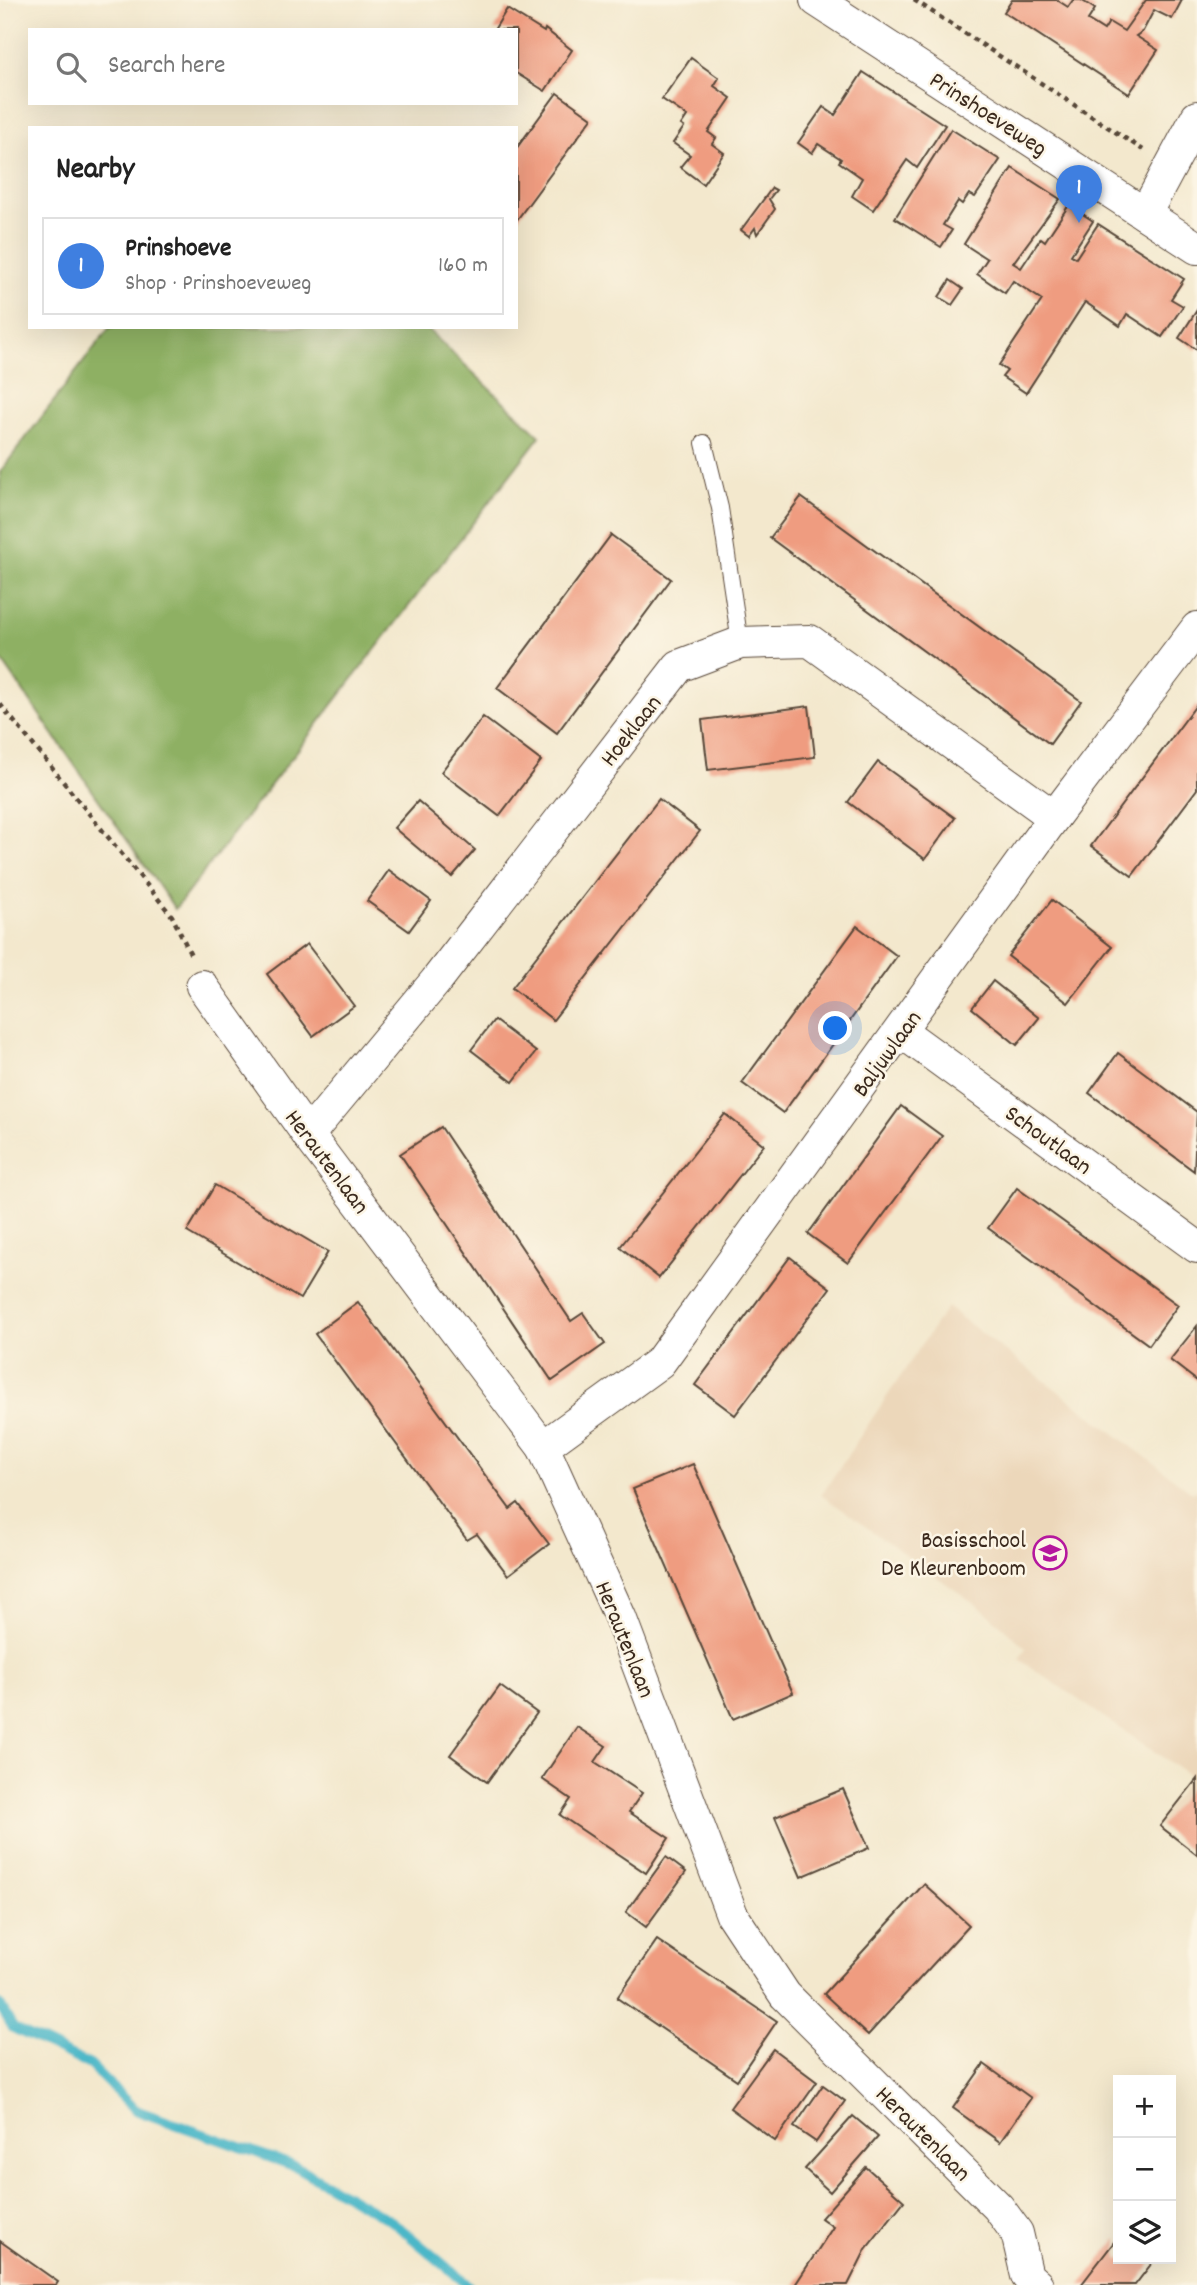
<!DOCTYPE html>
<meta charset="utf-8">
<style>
:root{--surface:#fff;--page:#f2f2f2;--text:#222;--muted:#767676;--line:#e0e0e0;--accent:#1a73e8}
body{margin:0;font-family:Dekko,sans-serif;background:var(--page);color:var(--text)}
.controls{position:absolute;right:21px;bottom:21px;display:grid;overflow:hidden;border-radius:0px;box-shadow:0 7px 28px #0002}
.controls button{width:63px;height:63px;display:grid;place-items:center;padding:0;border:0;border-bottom:2px solid var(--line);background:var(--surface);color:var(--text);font:35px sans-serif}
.you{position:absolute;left:836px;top:1029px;width:24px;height:24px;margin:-18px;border:5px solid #fff;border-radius:50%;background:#1a73e8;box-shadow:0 0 0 10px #1a73e833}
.badge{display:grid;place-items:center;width:46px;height:46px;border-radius:50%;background:var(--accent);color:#fff;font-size:23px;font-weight:700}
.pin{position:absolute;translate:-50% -58px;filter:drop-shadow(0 2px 4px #0008)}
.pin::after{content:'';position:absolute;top:37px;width:24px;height:21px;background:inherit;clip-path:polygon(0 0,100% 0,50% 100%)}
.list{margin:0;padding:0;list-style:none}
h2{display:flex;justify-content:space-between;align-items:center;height:91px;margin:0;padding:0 28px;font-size:30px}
h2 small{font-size:23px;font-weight:400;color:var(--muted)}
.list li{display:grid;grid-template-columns:46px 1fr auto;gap:21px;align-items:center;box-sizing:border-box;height:98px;margin:0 14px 14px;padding:0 14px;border:2px solid var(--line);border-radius:0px}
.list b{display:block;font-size:26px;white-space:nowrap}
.list p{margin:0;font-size:23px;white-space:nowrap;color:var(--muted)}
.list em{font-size:23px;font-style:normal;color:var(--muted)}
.icon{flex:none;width:38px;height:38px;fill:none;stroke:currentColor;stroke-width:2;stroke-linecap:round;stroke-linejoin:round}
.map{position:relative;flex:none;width:1197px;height:2285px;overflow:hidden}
.search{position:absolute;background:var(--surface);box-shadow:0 7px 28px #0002;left:28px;top:28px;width:490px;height:77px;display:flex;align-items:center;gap:18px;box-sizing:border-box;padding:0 24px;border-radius:0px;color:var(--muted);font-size:26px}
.panel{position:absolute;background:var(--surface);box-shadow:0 7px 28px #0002;left:28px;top:126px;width:490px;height:203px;border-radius:0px}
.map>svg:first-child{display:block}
.built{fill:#ecd7ba}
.forest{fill:#8eb063;stroke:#646d40;stroke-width:2}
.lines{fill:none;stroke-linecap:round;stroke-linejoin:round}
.stream{stroke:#4cb7c8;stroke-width:10}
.building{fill:#ef9c80}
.lane-casing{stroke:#574638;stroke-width:18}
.street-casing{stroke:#574638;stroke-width:34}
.path{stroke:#574638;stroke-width:4.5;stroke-dasharray:5 5;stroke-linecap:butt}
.lane{stroke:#fff;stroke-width:16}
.street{stroke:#fff;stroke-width:32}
.labels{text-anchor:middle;stroke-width:5;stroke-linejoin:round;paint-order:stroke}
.street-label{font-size:24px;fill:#3b2a1e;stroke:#fcf5e5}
.poi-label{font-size:24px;fill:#3b2a1e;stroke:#fcf5e5;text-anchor:end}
</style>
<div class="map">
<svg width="1197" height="2285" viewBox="0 0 1197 2285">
<rect width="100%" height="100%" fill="#fcf5e5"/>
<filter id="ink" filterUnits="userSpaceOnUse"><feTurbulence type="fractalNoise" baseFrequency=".0143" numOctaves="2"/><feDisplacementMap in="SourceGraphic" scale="14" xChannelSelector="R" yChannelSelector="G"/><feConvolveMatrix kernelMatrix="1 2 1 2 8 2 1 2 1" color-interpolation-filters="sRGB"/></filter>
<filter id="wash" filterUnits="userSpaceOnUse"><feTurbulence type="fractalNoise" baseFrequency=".00686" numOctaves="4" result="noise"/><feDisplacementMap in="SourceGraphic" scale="28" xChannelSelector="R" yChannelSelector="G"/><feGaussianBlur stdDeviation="1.57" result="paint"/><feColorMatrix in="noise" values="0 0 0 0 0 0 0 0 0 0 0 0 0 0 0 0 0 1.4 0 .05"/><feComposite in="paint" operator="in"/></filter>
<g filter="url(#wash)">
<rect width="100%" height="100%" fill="#f3e8cd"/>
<path class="built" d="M947 1307 1193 1493 1197 1489V1855L1157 1824 1190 1776 1019 1659 1026 1648 985 1611 821 1495Z"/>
<path class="forest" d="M110 327H425L540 436 175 909 0 658V472Z"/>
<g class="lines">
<path class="stream" d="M0 2005 13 2028 90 2065 135 2110 297 2167 393 2222 468 2285"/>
</g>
<g id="blocks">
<g class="building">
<path d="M1012 0H1057L1068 7 1073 0H1081L1095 9 1088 20 1104 30 1109 22 1124 31 1146 0H1182L1172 19 1154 10 1143 31 1136 36 1158 50 1129 94 1004 12Z"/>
<path d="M507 9 544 32 545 29 572 50 545 91 516 73V30H494Z"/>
<path d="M691 58 719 78 714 86 731 98 708 132 716 138 712 144 724 153 703 184 680 167 690 155 673 143 684 127 681 125 687 116 662 99Z"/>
<path d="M863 72 945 125 917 168 907 160 873 210 852 196 862 178 839 162 841 159 818 144 812 153 798 143 823 107 835 115Z"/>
<path d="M557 93 592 118 516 221V149Z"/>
<path d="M951 129 1000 160 975 197 969 194 962 204 958 201 943 225 952 230 941 247 895 218Z"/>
<path d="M1012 168 1060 199 1013 263 1021 268 1041 238 1045 241 1069 205 1093 221 1071 255 1076 258 1098 224 1184 279 1171 299 1183 306 1162 337 1127 314 1120 326 1085 302 1026 393 1002 377 1007 371 999 365 1042 300 1013 281 1005 293 977 274 987 259 964 244Z"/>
<path d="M772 188 776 190 769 199 775 209 757 234 755 228 749 236 741 230Z"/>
<path d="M950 280 963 289 952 305 939 297Z"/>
<path d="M1197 310V350L1179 338Z"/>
<path d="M801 497 1081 701 1050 744 770 538Z"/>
<path d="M611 535 671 579 557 733 497 688Z"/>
<path d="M1197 704V789L1132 876 1091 846Z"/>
<path d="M809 706 815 757 708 770 702 720Z"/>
<path d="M483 717 541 761 499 816 441 772Z"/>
<path d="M878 762 955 818 925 859 848 802Z"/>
<path d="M659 799 700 831 553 1020 512 988Z"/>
<path d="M418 801 475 850 452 877 394 828Z"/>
<path d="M389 870 431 901 409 931 367 901Z"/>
<path d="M1052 900 1112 947 1068 1003 1008 956Z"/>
<path d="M857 926 897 956 783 1113 742 1083Z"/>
<path d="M307 944 354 1006 313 1036 267 974Z"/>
<path d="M993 981 1039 1018 1017 1045 972 1008Z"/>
<path d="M494 1020 536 1052 513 1082 471 1050Z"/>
<path d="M1118 1053 1197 1112 1194 1171 1089 1093Z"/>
<path d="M901 1106 942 1136 848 1263 808 1234Z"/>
<path d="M725 1114 764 1145 659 1278 620 1247Z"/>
<path d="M441 1127 571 1321 583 1313 605 1344 552 1381 400 1154Z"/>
<path d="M215 1185 328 1252 300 1299 187 1232Z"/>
<path d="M1017 1188 1178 1305 1149 1345 988 1228Z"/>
<path d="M790 1257 830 1288 735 1415 695 1385Z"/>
<path d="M358 1302 510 1509 518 1503 549 1544 508 1575 477 1534 467 1540 315 1334Z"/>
<path d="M1197 1326V1381L1170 1360Z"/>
<path d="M693 1464 793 1693 733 1719 633 1489Z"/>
<path d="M500 1686 537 1713 487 1782 450 1755Z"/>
<path d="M577 1727 606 1746 595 1762 642 1793 629 1812 669 1838 646 1873 560 1815 571 1799 542 1779Z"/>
<path d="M1197 1779V1855L1160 1826Z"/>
<path d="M843 1789 869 1848 801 1877 775 1817Z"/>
<path d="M666 1857 686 1872 646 1927 626 1912Z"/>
<path d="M924 1884 969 1925 868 2035 824 1994Z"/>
<path d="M657 1940 777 2021 737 2080 617 1998Z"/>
<path d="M773 2049 817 2082 775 2141 730 2108Z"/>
<path d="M984 2064 1031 2098 1000 2142 953 2108Z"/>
<path d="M823 2085 845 2101 816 2142 794 2127Z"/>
<path d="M853 2116 878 2137 830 2192 805 2169Z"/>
<path d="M866 2167 904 2201 866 2249 848 2285H795L833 2227 821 2218Z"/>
<path d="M1118 2237V2259H1155L1135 2285H1081Z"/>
<path d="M0 2241 58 2282 56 2285H0Z"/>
</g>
</g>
</g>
<g filter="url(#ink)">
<use href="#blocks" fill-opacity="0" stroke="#574638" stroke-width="2"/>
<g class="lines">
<defs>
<path id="lane" d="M704 443 720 508 740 643"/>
<g id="street">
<path d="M816 0 1197 248"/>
<path d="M1145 214 1197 117"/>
<path d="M202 986 308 1135 543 1447 620 1617 732 1915 785 1995 998 2207 1017 2233 1027 2276 1037 2285"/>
<path d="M902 1032 1197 1247"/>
<path d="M308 1135 436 981 679 666 740 643 810 641 1054 817"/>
<path d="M543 1447 660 1362 1054 817 1197 628"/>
</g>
</defs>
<use href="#lane" class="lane-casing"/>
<use href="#street" class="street-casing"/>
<g class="path">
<path d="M914 0 1143 150"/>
<path d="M0 704 172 916 191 955"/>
</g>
<use href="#lane" class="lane"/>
<use href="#street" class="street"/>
</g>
</g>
<defs>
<symbol id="school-ring" viewBox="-11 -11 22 22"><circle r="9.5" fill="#fcf5e5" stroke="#b5179e" stroke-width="1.5"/><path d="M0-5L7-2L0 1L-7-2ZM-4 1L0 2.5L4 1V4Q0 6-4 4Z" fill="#b5179e"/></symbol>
</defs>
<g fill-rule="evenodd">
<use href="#school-ring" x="1031" y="1534" width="38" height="38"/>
</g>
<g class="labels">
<g class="street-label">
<text transform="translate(989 113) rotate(33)" y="8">Prinshoeveweg</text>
<text transform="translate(630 730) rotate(-52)" y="8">Hoeklaan</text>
<text transform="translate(886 1053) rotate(-54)" y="8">Baljuwlaan</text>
<text transform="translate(1049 1139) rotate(36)" y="8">Schoutlaan</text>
<text transform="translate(328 1161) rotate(53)" y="8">Herautenlaan</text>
<text transform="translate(626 1639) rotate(68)" y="8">Herautenlaan</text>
<text transform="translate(924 2133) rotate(45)" y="8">Herautenlaan</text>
</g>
<g class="poi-label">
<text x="1026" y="1547">Basisschool<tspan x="1026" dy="28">De Kleurenboom</tspan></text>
</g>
</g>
</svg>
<div class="controls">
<button>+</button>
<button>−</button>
<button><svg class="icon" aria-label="layers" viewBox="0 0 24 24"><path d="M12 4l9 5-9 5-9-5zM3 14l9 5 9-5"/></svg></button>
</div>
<div class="you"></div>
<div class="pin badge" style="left:1079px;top:223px;background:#3f7fe0">1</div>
<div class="search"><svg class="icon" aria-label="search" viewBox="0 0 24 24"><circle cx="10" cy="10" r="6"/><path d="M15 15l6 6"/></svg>Search here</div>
<section class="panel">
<h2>Nearby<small></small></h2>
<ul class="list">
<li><span class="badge" style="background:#3f7fe0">1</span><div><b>Prinshoeve</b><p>Shop · Prinshoeveweg</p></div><em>160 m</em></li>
</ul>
</section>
</div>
